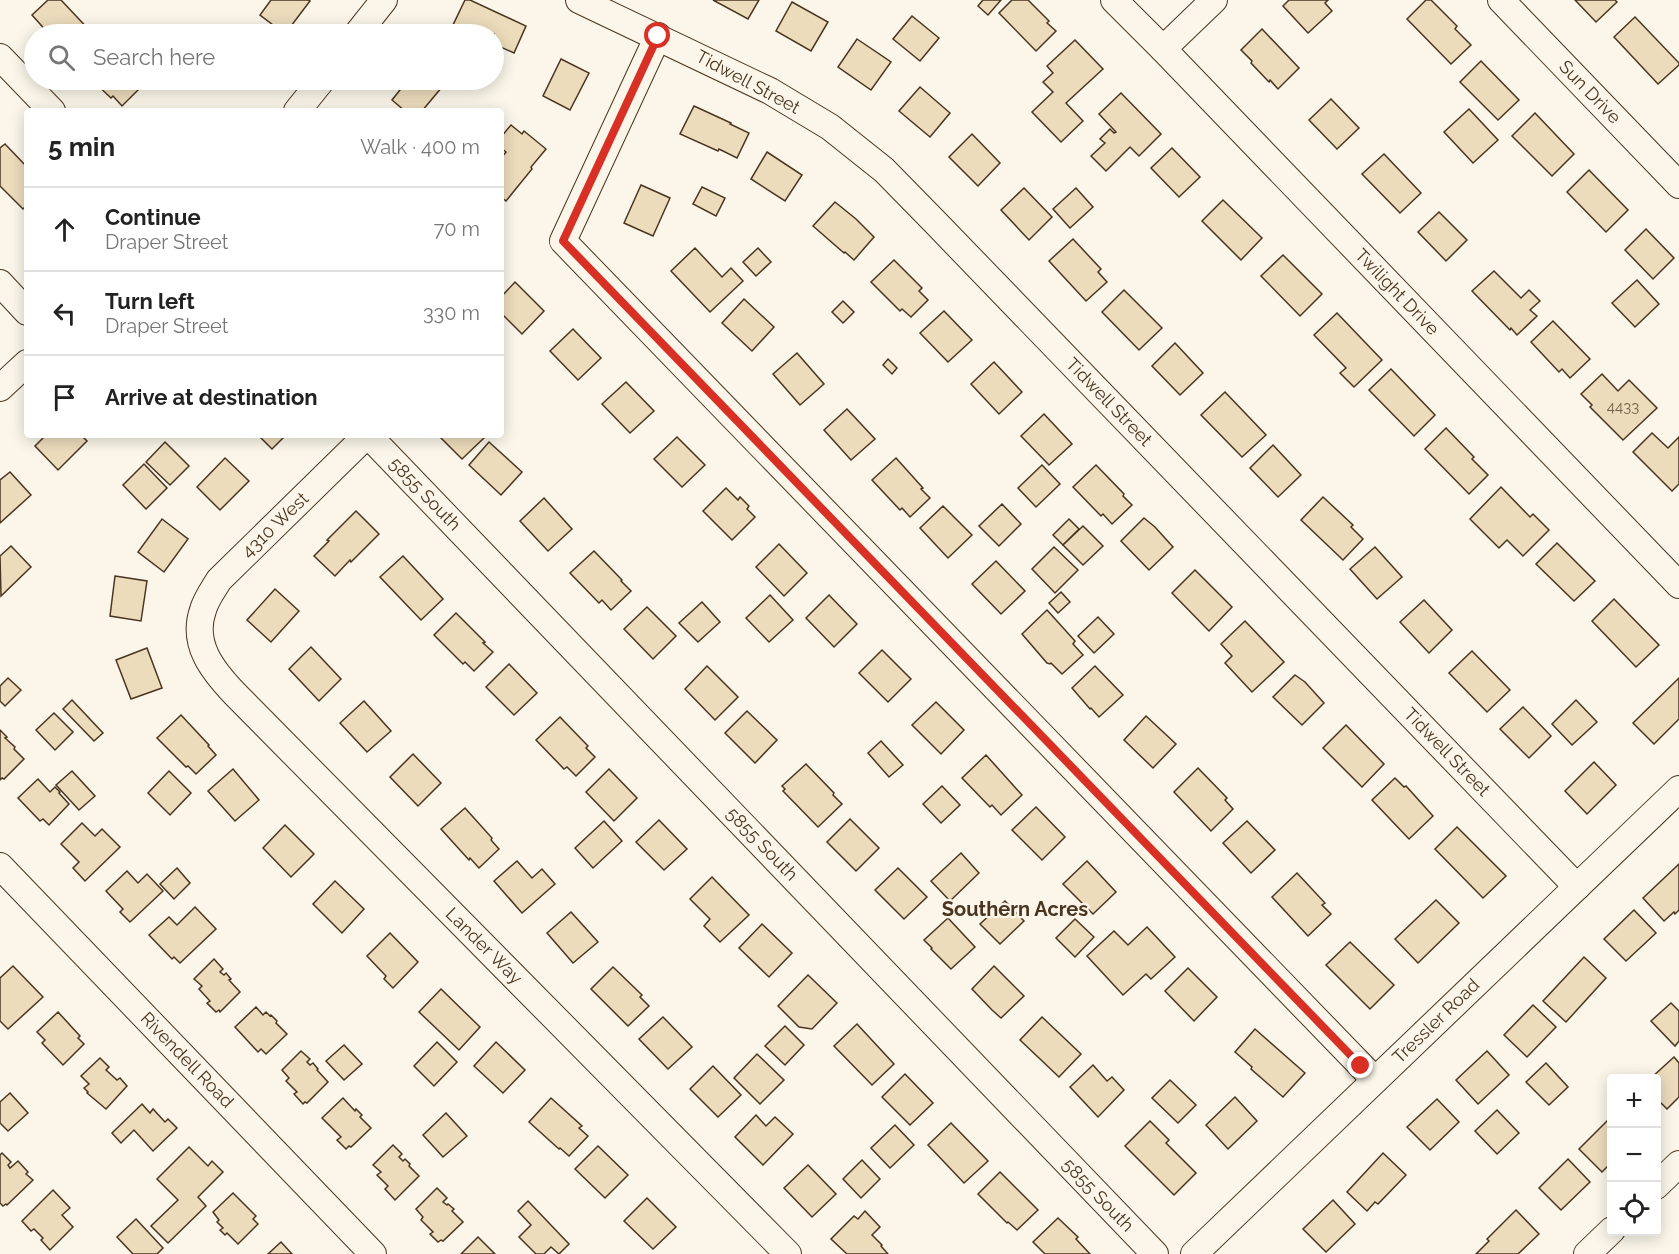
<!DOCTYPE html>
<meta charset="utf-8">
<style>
:root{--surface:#fff;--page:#f6f6f6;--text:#222;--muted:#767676;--line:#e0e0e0}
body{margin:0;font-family:Raleway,sans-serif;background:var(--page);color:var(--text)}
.controls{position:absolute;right:18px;bottom:18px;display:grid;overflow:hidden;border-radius:6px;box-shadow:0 3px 15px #0003}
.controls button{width:54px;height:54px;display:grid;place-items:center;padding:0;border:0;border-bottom:2px solid var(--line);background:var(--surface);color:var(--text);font:30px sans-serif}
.stop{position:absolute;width:18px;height:18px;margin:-14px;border:4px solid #d93025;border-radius:50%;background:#fff}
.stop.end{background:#d93025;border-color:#fff;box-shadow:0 2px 6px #0008}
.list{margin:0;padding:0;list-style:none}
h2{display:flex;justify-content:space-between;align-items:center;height:78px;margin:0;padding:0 24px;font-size:26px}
h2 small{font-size:20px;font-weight:400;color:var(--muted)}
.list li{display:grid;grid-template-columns:39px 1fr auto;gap:18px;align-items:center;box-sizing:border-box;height:84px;padding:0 24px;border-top:2px solid var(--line)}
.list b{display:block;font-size:22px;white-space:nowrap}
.list p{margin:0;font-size:20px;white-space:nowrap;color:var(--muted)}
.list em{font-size:20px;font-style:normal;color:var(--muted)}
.icon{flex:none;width:33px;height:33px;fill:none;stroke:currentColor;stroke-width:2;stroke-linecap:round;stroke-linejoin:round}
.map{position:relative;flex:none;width:1679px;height:1254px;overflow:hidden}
.search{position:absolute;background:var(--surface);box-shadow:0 3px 15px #0003;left:24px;top:24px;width:480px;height:66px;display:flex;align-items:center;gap:15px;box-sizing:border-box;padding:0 21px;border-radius:33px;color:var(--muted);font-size:22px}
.panel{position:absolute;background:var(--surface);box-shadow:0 3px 15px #0003;left:24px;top:108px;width:480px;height:330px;border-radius:6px}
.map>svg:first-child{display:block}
.building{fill:#ecdcbc;stroke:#4a3520;stroke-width:1.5}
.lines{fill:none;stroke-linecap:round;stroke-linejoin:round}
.minor-casing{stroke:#4a3520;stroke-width:28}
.minor{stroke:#fbf6e9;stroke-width:26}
.route{stroke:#d93025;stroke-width:8}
.labels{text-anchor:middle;stroke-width:4.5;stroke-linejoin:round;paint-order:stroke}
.number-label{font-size:15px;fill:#725f47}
.street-label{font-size:18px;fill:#4a3520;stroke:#fbf6e9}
.neighbourhood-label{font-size:20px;font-weight:bold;fill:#4a3520;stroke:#fbf6e9}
</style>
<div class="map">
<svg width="1679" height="1254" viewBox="0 0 1679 1254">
<rect width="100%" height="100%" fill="#fbf6e9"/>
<g class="building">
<path d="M48 0H61L93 34H49L32 15Z"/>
<path d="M271 0H308L310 1 285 34 260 15Z"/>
<path d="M465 0H470L526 26 514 53 494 44V34H473L453 25Z"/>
<path d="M713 0H759L748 19Z"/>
<path d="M983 0H1001L988 15 978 6Z"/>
<path d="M1012 0H1028L1049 21 1047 23 1056 31 1036 51 999 13Z"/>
<path d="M1289 0H1328L1325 3 1332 11 1308 33 1283 6Z"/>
<path d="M1426 0H1431L1457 26 1455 29 1471 45 1451 64 1407 19Z"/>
<path d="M1575 0H1615L1617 2 1596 22Z"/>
<path d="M792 2 828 22 811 51 776 31Z"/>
<path d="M912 16 939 38 920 61 893 39Z"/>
<path d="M1635 17 1679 63V65L1658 84 1614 37Z"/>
<path d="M1262 29 1299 68 1278 89 1270 80 1269 82 1251 63 1252 61 1241 50Z"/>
<path d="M857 39 891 62 871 90 838 67Z"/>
<path d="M1075 40 1103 69 1066 103 1083 121 1061 142 1032 112 1053 92 1043 82 1053 73 1047 66Z"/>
<path d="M561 59 589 73 570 110 543 96Z"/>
<path d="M1481 61 1519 100 1498 120 1460 82Z"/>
<path d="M92 80H140L144 84 122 106 113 96 111 98Z"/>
<path d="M408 80H433L442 87 422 111H405L392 100Z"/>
<path d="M920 87 950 113 930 137 899 111Z"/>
<path d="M1121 93 1161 134 1139 156 1130 147 1106 171 1091 156 1105 143 1100 139 1110 129 1114 133 1116 132 1099 114Z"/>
<path d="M1331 99 1359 128 1337 149 1309 120Z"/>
<path d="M694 106 731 123 730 124 749 133 737 158 719 149 718 151 680 134Z"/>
<path d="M1469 109 1498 140 1473 163 1444 132Z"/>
<path d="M1535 113 1574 154 1552 176 1512 136Z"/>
<path d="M511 125 522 134 524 131 546 149 531 167 532 169 506 201 501 197V158L506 152 501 148V137Z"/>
<path d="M972 134 1000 163 978 186 949 157Z"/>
<path d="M5 144 27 167V205L23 209 0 186V148Z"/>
<path d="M1172 148 1200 177 1179 197 1151 168Z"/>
<path d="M767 152 802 175 785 201 751 179Z"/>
<path d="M1384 154 1421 193 1400 213 1362 174Z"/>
<path d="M1589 170 1628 210 1606 232 1567 192Z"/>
<path d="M641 185 670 198 653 236 624 223Z"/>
<path d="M702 187 725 198 716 216 693 204Z"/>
<path d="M1024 188 1052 217 1029 240 1001 210Z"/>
<path d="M1076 188 1093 207 1070 228 1053 209Z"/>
<path d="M1223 200 1262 238 1241 260 1202 221Z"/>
<path d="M835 202 856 219 874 237 854 260 845 252 844 253 813 226Z"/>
<path d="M1439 212 1467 240 1446 261 1418 232Z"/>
<path d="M1646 229 1674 258 1653 279 1625 250Z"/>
<path d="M1073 239 1101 269 1098 272 1107 282 1086 301 1049 261Z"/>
<path d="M695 248 722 277 731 268 743 281 710 312 671 271Z"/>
<path d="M758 248 771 262 756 276 743 262Z"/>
<path d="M1283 255 1322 294 1300 316 1261 276Z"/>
<path d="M894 260 922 288 919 291 928 300 911 317 902 309 900 311 871 282Z"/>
<path d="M1494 271 1521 298 1529 290 1540 301 1530 310 1537 316 1517 335 1511 328 1510 330 1472 291Z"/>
<path d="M1637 280 1659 304 1635 327 1612 303Z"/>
<path d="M515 282 544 311 522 334 501 313V297Z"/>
<path d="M1124 290 1162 328 1139 350 1102 312Z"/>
<path d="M744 299 774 327 752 351 722 323Z"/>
<path d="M843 301 854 312 843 323 832 312Z"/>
<path d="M944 311 972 340 948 362 920 333Z"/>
<path d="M1337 313 1382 360 1354 387 1340 373 1346 368 1314 335Z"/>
<path d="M1553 321 1590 359 1570 378 1562 369 1559 372 1531 342Z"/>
<path d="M573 329 601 358 578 380 550 351Z"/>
<path d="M1175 343 1203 373 1180 395 1152 366Z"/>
<path d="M797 353 824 384 800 405 773 374Z"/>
<path d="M888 359 897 368 892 374 883 365Z"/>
<path d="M994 362 1022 392 999 414 971 384Z"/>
<path d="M1391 369 1435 415 1414 436 1369 390Z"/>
<path d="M1602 374 1618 391 1629 380 1657 408 1623 440 1590 407 1592 405 1581 394Z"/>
<path d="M626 382 654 411 630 433 602 404Z"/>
<path d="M1225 392 1266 435 1242 457 1201 415Z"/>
<path d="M847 409 875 439 851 460 824 430Z"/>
<path d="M1044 414 1072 444 1049 465 1021 436Z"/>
<path d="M1446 428 1474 457 1472 459 1488 475 1469 494 1425 449Z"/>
<path d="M1652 433 1668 448 1679 437V484L1672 491 1633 452Z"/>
<path d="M46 435H81L87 441 58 470 35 446Z"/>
<path d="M258 435H286L272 449Z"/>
<path d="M438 435H483L485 437 462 459Z"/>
<path d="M677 437 705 465 682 487 654 459Z"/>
<path d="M165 442 189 466 170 485 146 462Z"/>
<path d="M489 442 522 472 501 495 469 465Z"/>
<path d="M1273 445 1301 475 1278 497 1250 468Z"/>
<path d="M225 458 249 481 220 510 197 487Z"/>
<path d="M896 458 923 488 921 489 930 498 910 517 902 508 900 510 872 480Z"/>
<path d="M144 464 167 488 146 509 123 485Z"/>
<path d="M1042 465 1060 484 1036 507 1018 488Z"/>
<path d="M1096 465 1124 494 1123 496 1132 505 1112 524 1103 514 1101 516 1073 487Z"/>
<path d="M10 472 31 495 0 523V480Z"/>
<path d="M1501 487 1530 517 1533 514 1549 530 1523 556 1507 540 1499 548 1470 519Z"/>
<path d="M726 488 738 500 740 497 749 506 747 509 755 517 732 540 703 511Z"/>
<path d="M1323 497 1353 525 1351 527 1363 539 1343 560 1301 520Z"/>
<path d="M544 498 572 529 548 551 520 521Z"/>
<path d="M1002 504 1021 524 999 546 979 526Z"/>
<path d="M943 506 972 535 948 558 920 528Z"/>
<path d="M356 511 379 534 351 562 350 560 335 576 314 556 329 541 327 540Z"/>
<path d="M1144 518 1155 527 1173 547 1149 570 1121 541Z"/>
<path d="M162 519 188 539 164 572 138 552Z"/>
<path d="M1069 519 1079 529 1063 545 1053 535Z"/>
<path d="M1083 526 1103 546 1083 565 1063 545Z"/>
<path d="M1557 543 1595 581 1574 601 1536 564Z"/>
<path d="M779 544 807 573 784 596 756 567Z"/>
<path d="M11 546 31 567 1 596 0 556Z"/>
<path d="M1054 547 1078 570 1055 593 1032 569Z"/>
<path d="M1375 547 1402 577 1377 599 1350 569Z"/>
<path d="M594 551 622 580 621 581 631 591 611 610 602 600 599 603 570 573Z"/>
<path d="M403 556 443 599 421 620 380 577Z"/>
<path d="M996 561 1025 591 1001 614 972 584Z"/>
<path d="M1195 570 1232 607 1209 631 1172 593Z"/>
<path d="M115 576 147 581 141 621 110 616Z"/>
<path d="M275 589 299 611 271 642 247 620Z"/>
<path d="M1061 592 1070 602 1058 613 1049 603Z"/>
<path d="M770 595 793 620 769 642 746 618Z"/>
<path d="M829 595 857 624 834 647 806 618Z"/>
<path d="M1614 599 1659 645 1636 667 1592 621Z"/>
<path d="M1424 600 1452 630 1429 653 1400 622Z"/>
<path d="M702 602 720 622 698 642 679 623Z"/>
<path d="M647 607 676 636 653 659 624 629Z"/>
<path d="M1047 610 1075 641 1073 644 1083 655 1062 674 1051 663 1050 664 1047 663 1022 634Z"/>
<path d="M456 613 485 642 483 643 493 652 474 671 465 662 463 664 434 635Z"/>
<path d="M1098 617 1114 634 1094 653 1078 636Z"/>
<path d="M1245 621 1284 662 1252 692 1225 663 1232 656 1221 644Z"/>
<path d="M311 647 341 679 319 701 289 669Z"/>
<path d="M147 648 162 688 131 699 116 660Z"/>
<path d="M882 650 911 679 888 702 859 673Z"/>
<path d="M1472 651 1510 690 1487 712 1449 673Z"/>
<path d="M509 664 537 693 514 715 486 687Z"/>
<path d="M707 666 738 697 715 720 685 689Z"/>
<path d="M1095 666 1123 695 1099 717 1091 708 1090 709 1072 688Z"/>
<path d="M1295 675 1305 682 1324 703 1302 725 1273 697Z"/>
<path d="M8 678 21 690 5 706 0 701V686Z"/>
<path d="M1679 678V719L1654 744 1633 723Z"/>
<path d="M72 700 103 733 94 741 63 709Z"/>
<path d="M1576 700 1597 722 1572 745 1552 724Z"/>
<path d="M364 701 391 731 367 752 340 723Z"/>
<path d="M936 702 964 730 941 754 912 725Z"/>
<path d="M1523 707 1551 736 1529 758 1500 729Z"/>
<path d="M747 711 777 740 755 763 725 733Z"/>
<path d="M54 713 73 732 55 750 36 730Z"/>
<path d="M181 715 209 745 208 746 216 755 196 774 188 766 186 767 157 738Z"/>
<path d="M1146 716 1176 744 1153 768 1124 740Z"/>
<path d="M560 717 588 746 586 748 595 757 576 776 567 767 564 769 536 740Z"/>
<path d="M1346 725 1384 764 1362 787 1323 748Z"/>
<path d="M0 730 7 737 5 738 15 747 14 749 24 759 4 779 2 778 0 780Z"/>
<path d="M881 741 903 765 889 777 868 753Z"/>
<path d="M413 754 441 783 418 806 390 777Z"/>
<path d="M986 755 1022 795 1001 815 992 805 990 807 962 778Z"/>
<path d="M1594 762 1616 785 1587 814 1565 791Z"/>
<path d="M806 764 834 793 833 795 842 804 818 827 783 791 785 789 782 786Z"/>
<path d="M1198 768 1227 798 1225 800 1233 809 1211 831 1174 792Z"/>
<path d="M233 769 259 800 235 821 208 791Z"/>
<path d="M609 769 637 798 614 821 586 792Z"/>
<path d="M72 771 95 796 79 810 56 785Z"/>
<path d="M169 771 191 793 170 815 148 793Z"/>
<path d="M1395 778 1404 787 1406 786 1433 816 1409 839 1372 800Z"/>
<path d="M38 779 50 792 55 787 60 792 59 793 69 804 49 825 43 819 40 821 18 798Z"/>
<path d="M942 786 960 805 941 823 923 804Z"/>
<path d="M1036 807 1065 837 1042 860 1012 830Z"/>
<path d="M465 808 492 838 491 840 499 849 479 868 470 858 469 860 441 829Z"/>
<path d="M850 819 879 848 856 871 827 842Z"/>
<path d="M659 820 687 849 664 870 636 842Z"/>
<path d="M604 821 622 841 593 868 575 848Z"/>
<path d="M1247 821 1275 850 1251 873 1223 843Z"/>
<path d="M82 823 95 836 102 829 120 847 85 881 73 868 79 862 61 844Z"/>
<path d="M285 825 314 854 291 877 263 848Z"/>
<path d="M1457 827 1506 876 1483 898 1435 849Z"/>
<path d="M961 853 979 873 950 901 931 881Z"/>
<path d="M517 861 532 878 542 869 555 884 522 913 494 881Z"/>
<path d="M1087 861 1116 892 1093 914 1063 884Z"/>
<path d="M1679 864V910L1675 914 1674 912 1664 921 1643 898Z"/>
<path d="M177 868 190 883 174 899 160 884Z"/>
<path d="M898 868 927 897 904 919 875 890Z"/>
<path d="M127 871 138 883 147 874 163 891 130 922 120 912 123 909 106 891Z"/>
<path d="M1297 873 1325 903 1322 905 1331 914 1308 936 1272 897Z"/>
<path d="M712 877 749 915 720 942 704 926 710 919 690 899Z"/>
<path d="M335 881 364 909 342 933 313 904Z"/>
<path d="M1436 900 1459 923 1418 963 1395 939Z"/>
<path d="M1005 901 1024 921 1000 944 980 924Z"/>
<path d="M195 907 216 929 180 963 174 957 172 959 149 935 169 917 177 925Z"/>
<path d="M1634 910 1656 933 1626 961 1604 939Z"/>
<path d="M571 912 598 942 573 963 547 933Z"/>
<path d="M948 918 975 947 951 969 931 949 932 948 924 940Z"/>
<path d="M1075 919 1094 937 1075 957 1056 938Z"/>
<path d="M762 924 792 953 769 977 739 948Z"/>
<path d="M1147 927 1175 957 1151 979 1146 974 1123 995 1087 956 1114 931 1128 945Z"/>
<path d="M390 933 418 962 393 988 384 979 386 976 367 956Z"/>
<path d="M1350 942 1394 985 1370 1009 1326 965Z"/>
<path d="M1584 957 1606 978 1566 1022 1543 1001Z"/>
<path d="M214 959 223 969 220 972 224 975 226 973 231 979 229 980 240 992 220 1012 219 1010 216 1012 207 1003 210 1001 199 989 202 986 194 979Z"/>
<path d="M13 966 43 997 8 1029 0 1021V978Z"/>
<path d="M994 966 1024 996 1001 1018 992 1010 972 989Z"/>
<path d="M613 967 642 995 640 997 649 1006 628 1026 591 989Z"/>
<path d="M1188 968 1217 997 1194 1021 1165 991Z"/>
<path d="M808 975 837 1003 812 1029 799 1027 778 1006Z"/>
<path d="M441 989 480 1027 459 1050 419 1012Z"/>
<path d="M1671 1003 1679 1011V1041L1675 1046 1651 1021Z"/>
<path d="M1533 1005 1556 1027 1527 1057 1504 1035Z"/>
<path d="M256 1007 263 1015 266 1012 270 1016 271 1015 277 1021 276 1023 287 1034 266 1054 261 1049 258 1052 235 1027Z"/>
<path d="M58 1012 80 1036 78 1038 84 1044 63 1065 42 1043 45 1040 37 1032Z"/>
<path d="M663 1017 692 1047 668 1069 639 1039Z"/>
<path d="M1042 1017 1081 1054 1059 1077 1020 1040Z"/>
<path d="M857 1024 894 1064 872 1085 834 1046Z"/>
<path d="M785 1026 804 1045 785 1065 765 1046Z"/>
<path d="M1255 1029 1305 1073 1283 1097 1251 1069 1252 1067 1235 1052Z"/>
<path d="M437 1042 457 1062 434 1086 414 1066Z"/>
<path d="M496 1042 525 1070 503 1093 474 1066Z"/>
<path d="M344 1045 362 1064 344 1080 326 1061Z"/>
<path d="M301 1051 310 1059 307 1062 310 1065 313 1063 318 1069 317 1070 328 1082 307 1103 305 1102 303 1104 294 1094 297 1092 286 1081 289 1078 282 1070Z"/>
<path d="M1487 1051 1509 1075 1478 1104 1456 1080Z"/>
<path d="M757 1054 784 1080 760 1104 734 1078Z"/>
<path d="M1674 1057 1679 1063V1097L1667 1109 1656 1098V1078H1651Z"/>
<path d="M100 1058 109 1067 106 1070 117 1080 120 1078 127 1086 106 1109 87 1093 88 1092 84 1088 89 1084 81 1076Z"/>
<path d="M1546 1063 1568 1087 1549 1105 1526 1082Z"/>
<path d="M1093 1065 1107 1081 1112 1077 1124 1090 1098 1117 1070 1087Z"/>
<path d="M713 1066 741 1095 718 1117 690 1089Z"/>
<path d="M905 1074 933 1103 910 1125 882 1097Z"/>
<path d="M1170 1080 1196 1105 1178 1123 1152 1098Z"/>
<path d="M10 1093 28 1113 8 1131 0 1123V1102Z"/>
<path d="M1235 1097 1257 1121 1228 1149 1206 1125Z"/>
<path d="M343 1098 355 1111 356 1109 362 1115 360 1117 371 1128 351 1147 349 1146 346 1149 337 1140 341 1137 322 1118Z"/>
<path d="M551 1098 582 1126 579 1128 588 1136 569 1156 560 1148 559 1149 529 1122Z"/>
<path d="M1437 1099 1459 1122 1430 1150 1407 1127Z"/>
<path d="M142 1104 150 1113 153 1109 165 1122 168 1119 177 1128 153 1151 134 1130 121 1143 112 1133Z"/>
<path d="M1497 1110 1519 1133 1497 1154 1475 1131Z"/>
<path d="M446 1113 467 1136 443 1157 423 1135Z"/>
<path d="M756 1115 766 1126 775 1117 793 1134 763 1165 735 1137Z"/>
<path d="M1608 1120 1612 1124V1162L1602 1172 1579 1149Z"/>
<path d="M1150 1121 1169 1140 1166 1143 1196 1173 1174 1195 1125 1146Z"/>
<path d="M951 1123 988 1161 964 1183 928 1145Z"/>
<path d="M895 1125 914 1145 890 1168 871 1148Z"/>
<path d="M393 1145 402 1154 399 1157 403 1161 405 1159 410 1164 409 1166 419 1176 395 1200 385 1189 388 1186 377 1175 381 1172 373 1165Z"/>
<path d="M598 1146 628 1175 605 1198 575 1169Z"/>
<path d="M189 1147 208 1166 212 1161 223 1172 198 1197 206 1206 168 1243 151 1226 178 1200 157 1179Z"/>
<path d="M2 1153 11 1162 8 1165 10 1168 18 1161 28 1172 26 1174 33 1180 7 1205 6 1204 3 1206 0 1203V1155Z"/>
<path d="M1383 1153 1406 1175 1378 1204 1375 1202 1367 1211 1347 1192Z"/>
<path d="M1568 1159 1590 1182 1561 1210 1539 1188Z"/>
<path d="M862 1160 880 1179 861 1198 843 1179Z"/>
<path d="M808 1165 836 1194 812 1217 784 1188Z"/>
<path d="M1000 1172 1038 1210 1017 1230 1008 1222 1007 1223 978 1194Z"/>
<path d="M437 1188 447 1198 443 1202 447 1205 448 1204 454 1209 452 1211 463 1222 443 1241 441 1240 438 1242 430 1234 433 1232 421 1220 423 1217 416 1209Z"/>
<path d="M53 1190 70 1208 62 1215 73 1227 50 1250 41 1240 43 1238 34 1229 31 1231 22 1221Z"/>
<path d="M233 1193 256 1216 253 1219 258 1224 238 1244 227 1233 225 1235 220 1230 223 1228 217 1222 219 1220 213 1212Z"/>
<path d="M647 1198 676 1227 653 1249 624 1221Z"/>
<path d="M1333 1200 1355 1224 1326 1252 1303 1229Z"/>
<path d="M528 1201 569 1244 559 1254 551 1247 544 1254H536L519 1237 531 1225 518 1211Z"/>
<path d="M1516 1210 1539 1234 1518 1254H1476L1489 1241 1487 1239Z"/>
<path d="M865 1211 880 1227 872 1235 882 1245 881 1246 888 1254H847L831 1239 854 1216 858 1219Z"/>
<path d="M1058 1218 1078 1237 1076 1239 1090 1254H1045L1033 1242Z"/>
<path d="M136 1219 163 1248 157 1254H133L117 1237Z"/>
<path d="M478 1237 495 1254H461Z"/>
<path d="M281 1242 292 1254H268Z"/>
</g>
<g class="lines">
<defs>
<g id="minor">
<path d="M579 0 770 91 830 127 884 170 934 221 1577 887"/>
<path d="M1114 0 1163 49 1679 585"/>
<path d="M1501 0 1679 185"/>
<path d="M357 34 384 0"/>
<path d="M658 36 563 241 1375 1080"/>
<path d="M1163 49 1214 0"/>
<path d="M0 57 52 111"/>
<path d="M297 111 322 80"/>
<path d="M0 283 27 312"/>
<path d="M0 388 27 363"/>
<path d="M367 435 219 580C213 590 206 599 203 610 191 644 213 671 235 694L788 1254"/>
<path d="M368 435 1155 1254"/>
<path d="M0 866 373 1254"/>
<path d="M1656 1186 1679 1164"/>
<path d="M1194 1254 1679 789"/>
<path d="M1587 1254 1612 1230"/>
</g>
</defs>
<use href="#minor" class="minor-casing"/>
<use href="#minor" class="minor"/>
</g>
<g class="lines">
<path class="route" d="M658 36 563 241 1361 1066"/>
</g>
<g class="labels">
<g class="number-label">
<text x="1623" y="412">4433</text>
</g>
<g class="street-label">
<text transform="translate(748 82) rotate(28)" y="6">Tidwell Street</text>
<text transform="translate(1590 92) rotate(46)" y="6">Sun Drive</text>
<text transform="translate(1397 292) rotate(46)" y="6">Twilight Drive</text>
<text transform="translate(1109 402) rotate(46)" y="6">Tidwell Street</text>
<text transform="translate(425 494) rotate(46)" y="6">5855 South</text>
<text transform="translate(275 525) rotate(-44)" y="6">4310 West</text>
<text transform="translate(1447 752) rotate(46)" y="6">Tidwell Street</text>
<text transform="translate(762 844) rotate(46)" y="6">5855 South</text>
<text transform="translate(484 946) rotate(45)" y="6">Lander Way</text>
<text transform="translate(1436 1021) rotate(-44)" y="6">Tressler Road</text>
<text transform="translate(187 1060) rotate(46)" y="6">Rivendell Road</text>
<text transform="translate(1098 1195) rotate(46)" y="6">5855 South</text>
</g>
<g class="neighbourhood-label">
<text x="1015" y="916">Southern Acres</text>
</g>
</g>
</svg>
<div class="controls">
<button>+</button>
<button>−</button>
<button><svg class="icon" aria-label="locate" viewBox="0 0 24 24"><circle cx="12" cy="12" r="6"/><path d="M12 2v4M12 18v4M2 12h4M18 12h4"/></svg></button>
</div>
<div class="stop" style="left:658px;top:36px"></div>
<div class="stop end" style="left:1361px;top:1066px"></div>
<div class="search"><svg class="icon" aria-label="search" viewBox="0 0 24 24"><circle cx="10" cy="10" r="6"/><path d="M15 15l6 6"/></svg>Search here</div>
<section class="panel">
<h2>5 min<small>Walk · 400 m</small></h2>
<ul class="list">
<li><svg class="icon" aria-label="ahead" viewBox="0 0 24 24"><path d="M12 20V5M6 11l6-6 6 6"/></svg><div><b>Continue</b><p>Draper Street</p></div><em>70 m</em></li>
<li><svg class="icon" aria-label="left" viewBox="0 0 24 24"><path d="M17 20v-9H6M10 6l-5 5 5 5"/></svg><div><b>Turn left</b><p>Draper Street</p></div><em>330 m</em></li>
<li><svg class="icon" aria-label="arrive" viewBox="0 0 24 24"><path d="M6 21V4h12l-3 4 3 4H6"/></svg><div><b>Arrive at destination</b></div></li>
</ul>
</section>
</div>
